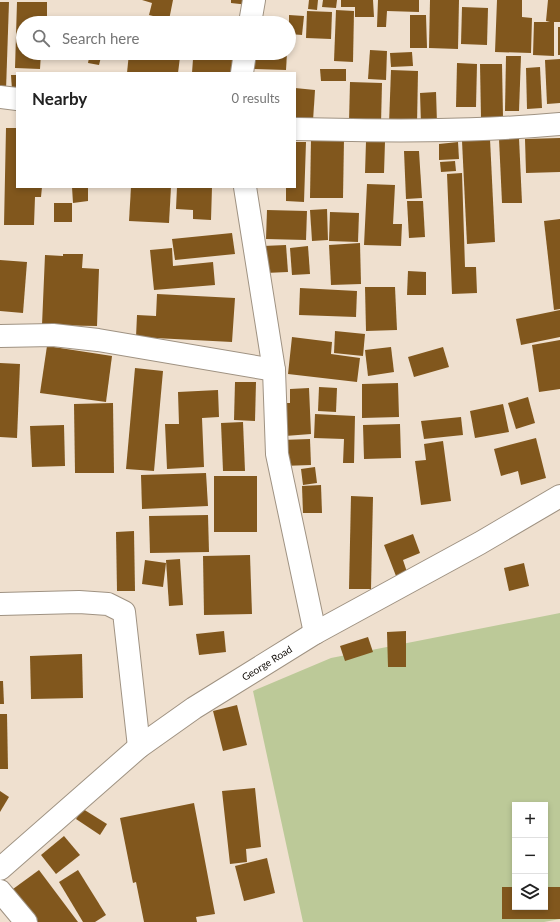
<!DOCTYPE html>
<meta charset="utf-8">
<style>
:root{--surface:#fff;--page:#f6f6f6;--text:#222;--muted:#767676;--line:#e0e0e0}
body{margin:0;font-family:Lato,sans-serif;background:var(--page);color:var(--text)}
.controls{position:absolute;right:12px;bottom:12px;display:grid;overflow:hidden;border-radius:0px;box-shadow:0 2px 6px #0003}
.controls button{width:36px;height:36px;display:grid;place-items:center;padding:0;border:0;border-bottom:1px solid var(--line);background:var(--surface);color:var(--text);font:20px sans-serif}
.list{margin:0;padding:0;list-style:none}
h2{display:flex;justify-content:space-between;align-items:center;height:52px;margin:0;padding:0 16px;font-size:17px}
h2 small{font-size:13px;font-weight:400;color:var(--muted)}
.icon{flex:none;width:22px;height:22px;fill:none;stroke:currentColor;stroke-width:2;stroke-linecap:round;stroke-linejoin:round}
.map{position:relative;flex:none;width:560px;height:922px;overflow:hidden}
.search{position:absolute;background:var(--surface);box-shadow:0 2px 6px #0003;left:16px;top:16px;width:280px;height:44px;display:flex;align-items:center;gap:10px;box-sizing:border-box;padding:0 14px;border-radius:22px;color:var(--muted);font-size:15px}
.panel{position:absolute;background:var(--surface);box-shadow:0 2px 6px #0003;left:16px;top:72px;width:280px;height:116px;border-radius:0px}
.map>svg:first-child{display:block}
.green{fill:#bcc998;fill-rule:evenodd}
.building{fill:#81571d}
.lines{fill:none;stroke-linecap:round;stroke-linejoin:round}
.minor-casing{stroke:#9f9282;stroke-width:24}
.secondary-casing{stroke:#9f9282;stroke-width:24}
.minor{stroke:#fff;stroke-width:22}
.secondary{stroke:#fff;stroke-width:22}
.labels{text-anchor:middle;stroke-width:3;stroke-linejoin:round;paint-order:stroke}
.street-label{font-size:10px;fill:#120d08;stroke:#fff}
</style>
<div class="map">
<svg width="560" height="922" viewBox="0 0 560 922">
<rect width="100%" height="100%" fill="#efe0cf"/>
<path class="green" d="M560 613V919L544 922H303L253 691 331 658ZM515 805H545V907H515Z"/>
<g class="building">
<path d="M142 0H173L169 20 149 15 152 3Z"/>
<path d="M231 0H249V5L231 3Z"/>
<path d="M309 0H318L317 10 308 9Z"/>
<path d="M323 0H337L336 8 322 7Z"/>
<path d="M341 0H373L374 17H355V7H341Z"/>
<path d="M378 0H419V12L387 11 386 27H377Z"/>
<path d="M430 0H459L458 49 429 48Z"/>
<path d="M497 0H522V17L532 18 531 53 495 52Z"/>
<path d="M548 0H560V22H554V56L533 55 534 22H550L546 21Z"/>
<path d="M0 2H9L6 90H0Z"/>
<path d="M17 2H47V23H23V53H41L40 69 15 68Z"/>
<path d="M462 7 488 8 487 45 461 44Z"/>
<path d="M336 10 354 11 353 62 334 61Z"/>
<path d="M307 11 332 12 331 39 306 38Z"/>
<path d="M289 15 304 16 302 35 289 34Z"/>
<path d="M410 15H426L427 48H410Z"/>
<path d="M188 17 218 21V23H187Z"/>
<path d="M96 19 108 21 107 23H95Z"/>
<path d="M135 20 151 22V23H135Z"/>
<rect x="558" y="27" width="2" height="28"/>
<path d="M370 50 387 51 386 80 368 79Z"/>
<path d="M412 52 413 66 391 67 390 53Z"/>
<path d="M90 53H102L99 65 88 63Z"/>
<path d="M129 53H151L180 57 178 73H127Z"/>
<path d="M218 53H236L234 73H192L193 59 217 60Z"/>
<path d="M253 53H287L286 70 253 69Z"/>
<path d="M506 56H521L519 111H505Z"/>
<path d="M560 59V103L547 104 545 60Z"/>
<path d="M457 63 477 64 476 107H456Z"/>
<path d="M480 64H502L503 117 481 118Z"/>
<path d="M540 67 542 108 527 109 526 68Z"/>
<path d="M320 69H346V81H321Z"/>
<path d="M391 70 418 71 417 125 389 124Z"/>
<path d="M11 75H17V90H12Z"/>
<path d="M350 82 382 83 381 124 349 122Z"/>
<path d="M295 88 315 90 313 121 295 120Z"/>
<path d="M436 92 437 124H421L420 93Z"/>
<path d="M6 128H17V187H42L41 197H35L34 225H4Z"/>
<path d="M519 138 522 203H502L499 139Z"/>
<path d="M560 138V172L526 173 525 139Z"/>
<path d="M311 139H344L343 198H310Z"/>
<path d="M490 139 495 242 467 244 462 141Z"/>
<path d="M366 141H385L384 173H365Z"/>
<path d="M295 142H306L304 202 286 201V187H295Z"/>
<path d="M458 142 459 159 439 160V144Z"/>
<path d="M404 151H419L422 198 406 199Z"/>
<path d="M455 161 456 171 441 172 440 162Z"/>
<path d="M462 173 465 267H476L477 293 452 294 447 174Z"/>
<path d="M367 184 395 185 393 224H402L401 246 364 245Z"/>
<path d="M72 187H88V201L73 203Z"/>
<path d="M131 187H171L169 223 129 221Z"/>
<path d="M177 187H212L211 220 193 219V210L176 209Z"/>
<path d="M407 201H423L425 237 409 238Z"/>
<rect x="54" y="203" width="18" height="19"/>
<path d="M327 209 328 240 312 241 310 210Z"/>
<path d="M267 210 307 211 306 240 266 239Z"/>
<path d="M330 212 359 213 358 242 329 241Z"/>
<path d="M560 219V309L554 310 544 221Z"/>
<path d="M232 233 235 254 175 260 172 239Z"/>
<path d="M360 243 361 284 331 285 329 245Z"/>
<path d="M286 245 288 272 265 273 263 246Z"/>
<path d="M308 246 310 274 292 275 290 248Z"/>
<path d="M172 248 173 266 213 262 215 285 154 290 150 250Z"/>
<path d="M63 254H83L82 268 99 269 97 326 42 325 45 255 63 256Z"/>
<path d="M0 260 27 262 23 313 0 311Z"/>
<path d="M408 271 426 272V295H407Z"/>
<path d="M365 287H395L397 330 366 331Z"/>
<path d="M300 288 357 291 356 317 299 315Z"/>
<path d="M157 294 235 298 232 342 136 337 137 315 156 316Z"/>
<path d="M560 310V337L521 345 516 319Z"/>
<path d="M335 331 365 334 363 356 334 353Z"/>
<path d="M292 337 332 342 331 354 360 358 357 382 288 374Z"/>
<path d="M560 340V389L539 392 532 345Z"/>
<path d="M47 346 112 356 106 402 40 393Z"/>
<path d="M391 347 394 372 368 376 365 350Z"/>
<path d="M443 347 449 367 414 377 408 357Z"/>
<path d="M0 363 20 364 17 438 0 437Z"/>
<path d="M135 368 163 371 154 471 126 469Z"/>
<path d="M235 382H256L255 421 234 420Z"/>
<path d="M398 383 399 417 362 418V384Z"/>
<path d="M319 387 337 388 336 412 318 411Z"/>
<path d="M309 388 311 434 285 436 283 403H290V389Z"/>
<path d="M218 390 219 417 202 418 204 467 167 469 165 424H179L178 392Z"/>
<path d="M528 397 535 423 516 429 508 403Z"/>
<path d="M113 403 114 473H75L74 404Z"/>
<path d="M503 404 509 432 475 438 470 411Z"/>
<path d="M315 414 355 416 354 463H343L344 439 314 438Z"/>
<path d="M461 417 463 435 424 439 421 421Z"/>
<path d="M243 422 245 471H223L221 423Z"/>
<path d="M400 424 401 458 364 459 363 425Z"/>
<path d="M64 425 65 466 32 467 30 426Z"/>
<path d="M536 438 546 478 521 485 518 471 501 476 494 449Z"/>
<path d="M310 439 311 465 282 466 281 440Z"/>
<path d="M443 441 451 501 421 505 415 461 426 460 424 444Z"/>
<path d="M315 467 317 483 303 485 301 469Z"/>
<path d="M206 473 208 506 142 509 141 475Z"/>
<rect x="214" y="476" width="43" height="56"/>
<path d="M321 485 322 513H303L302 486Z"/>
<path d="M351 496 373 497 371 589H349Z"/>
<path d="M208 515 209 552 150 553 149 516Z"/>
<path d="M134 531 135 591H117L116 532Z"/>
<path d="M413 534 420 553 403 560 407 572 396 576 384 545Z"/>
<path d="M250 555 252 614 204 615 203 556Z"/>
<path d="M180 559 183 605 169 606 166 560Z"/>
<path d="M145 560 166 563 163 587 142 584Z"/>
<path d="M524 563 529 586 509 591 504 568Z"/>
<path d="M224 631 226 652 199 655 196 634Z"/>
<path d="M406 631V667H388L387 632Z"/>
<path d="M368 637 373 652 345 661 340 646Z"/>
<path d="M82 654 83 698 31 699 30 656Z"/>
<path d="M0 681H3L4 704H0Z"/>
<path d="M237 705 247 745 223 751 213 711Z"/>
<path d="M0 714H7L8 769H0Z"/>
<path d="M255 788 261 847 246 849 247 862 230 864 222 791Z"/>
<path d="M0 791 9 797 0 812Z"/>
<path d="M194 803 215 914 196 917 197 922H144L136 882 133 883 120 818Z"/>
<path d="M83 809 107 824 100 835 76 819Z"/>
<path d="M64 836 80 855 56 874 41 855Z"/>
<path d="M267 858 275 893 244 901 235 866Z"/>
<path d="M39 870 78 922H38L13 889Z"/>
<path d="M78 870 106 915 95 922H83L59 882Z"/>
<path d="M502 887H515V907H545V887H560V919H502Z"/>
</g>
<g class="lines">
<defs>
<g id="minor">
<path d="M250 23 254 0"/>
<path d="M242 73 245 53"/>
<path d="M0 97 17 99"/>
<path d="M295 129C383 131 472 132 560 124"/>
<path d="M245 187 274 370 277 454 315 633"/>
<path d="M0 336 53 335 98 340 274 370"/>
<path d="M0 604 79 602 108 604 124 612 139 747"/>
<path d="M0 891 26 922"/>
</g>
<g id="secondary">
<path id="s1" d="M0 869 139 747 194 708 315 633 480 543 560 496"/>
</g>
</defs>
<use href="#minor" class="minor-casing"/>
<use href="#secondary" class="secondary-casing"/>
<use href="#minor" class="minor"/>
<use href="#secondary" class="secondary"/>
</g>
<g class="labels">
<g class="street-label">
<text dy="4" stroke="none"><textPath href="#s1" startOffset="338">George Road</textPath></text>
</g>
</g>
</svg>
<div class="controls">
<button>+</button>
<button>−</button>
<button><svg class="icon" aria-label="layers" viewBox="0 0 24 24"><path d="M12 4l9 5-9 5-9-5zM3 14l9 5 9-5"/></svg></button>
</div>
<div class="search"><svg class="icon" aria-label="search" viewBox="0 0 24 24"><circle cx="10" cy="10" r="6"/><path d="M15 15l6 6"/></svg>Search here</div>
<section class="panel">
<h2>Nearby<small>0 results</small></h2>
<ul class="list">
</ul>
</section>
</div>
